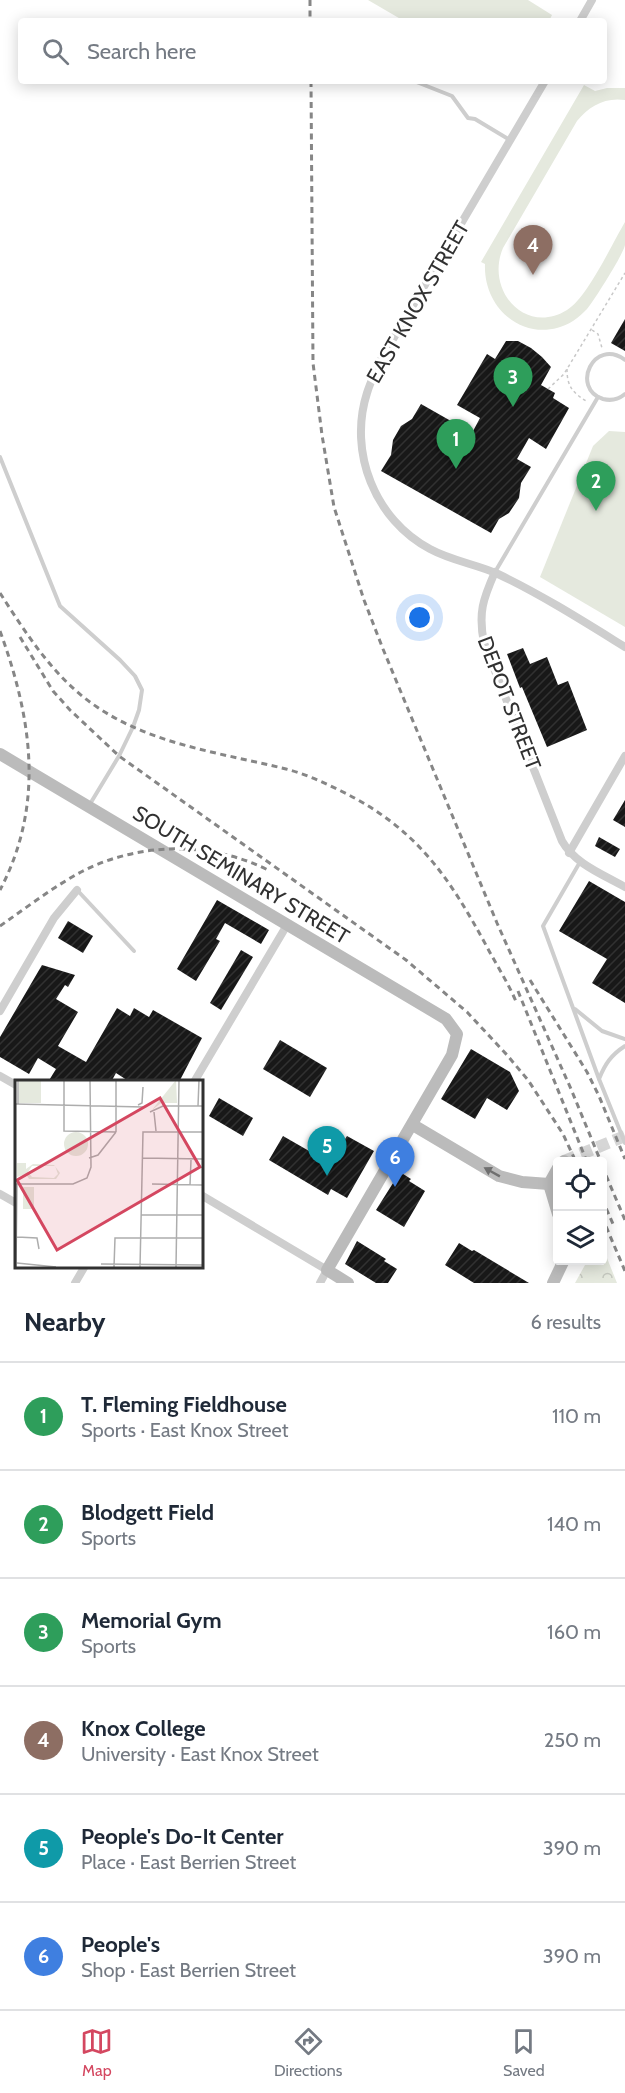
<!DOCTYPE html>
<meta charset="utf-8">
<style>
:root{--surface:#fff;--page:#f2f2f3;--text:#1f2937;--muted:#747a83;--line:#e0e1e3;--accent:#d44760}
body{margin:0;font-family:Cabin,sans-serif;background:var(--page);color:var(--text)}
.controls{position:absolute;right:18px;bottom:18px;display:grid;overflow:hidden;border-radius:6px;box-shadow:0 3px 15px #0003}
.controls button{width:54px;height:54px;display:grid;place-items:center;padding:0;border:0;border-bottom:2px solid var(--line);background:var(--surface);color:var(--text);font:30px sans-serif}
.you{position:absolute;left:420px;top:618px;width:21px;height:21px;margin:-15px;border:4px solid #fff;border-radius:50%;background:#1a73e8;box-shadow:0 0 0 9px #1a73e833}
.badge{display:grid;place-items:center;width:39px;height:39px;border-radius:50%;background:var(--accent);color:#fff;font-size:20px;font-weight:700}
.pin{position:absolute;translate:-50% -50px;filter:drop-shadow(0 2px 3px #0008)}
.pin::after{content:'';position:absolute;top:32px;width:21px;height:18px;background:inherit;clip-path:polygon(0 0,100% 0,50% 100%)}
.list{margin:0;padding:0;list-style:none}
h2{display:flex;justify-content:space-between;align-items:center;height:78px;margin:0;padding:0 24px;font-size:26px}
h2 small{font-size:20px;font-weight:400;color:var(--muted)}
.list li{display:grid;grid-template-columns:39px 1fr auto;gap:18px;align-items:center;box-sizing:border-box;height:108px;padding:0 24px;border-top:2px solid var(--line)}
.list b{display:block;font-size:22px;white-space:nowrap}
.list p{margin:0;font-size:20px;white-space:nowrap;color:var(--muted)}
.list em{font-size:20px;font-style:normal;color:var(--muted)}
.icon{flex:none;width:33px;height:33px;fill:none;stroke:currentColor;stroke-width:2;stroke-linecap:round;stroke-linejoin:round}
.map{position:relative;flex:none;width:625px;height:1283px;overflow:hidden}
.search{position:absolute;background:var(--surface);box-shadow:0 3px 15px #0003;left:18px;right:18px;top:18px;height:66px;display:flex;align-items:center;gap:15px;box-sizing:border-box;padding:0 21px;border-radius:6px;color:var(--muted);font-size:22px}
.sheet{height:726px;background:var(--surface)}
nav{display:flex;justify-content:space-around;align-items:center;box-sizing:border-box;height:84px;border-top:2px solid var(--line);background:var(--surface);font-size:16px;color:var(--muted)}
nav a{display:grid;justify-items:center;gap:3px}
nav .on{color:var(--accent)}
.map>svg:first-child{display:block}
.forest{fill:url(#forest-crowns)}
.pitch{fill:#e5e9de}
.building{fill:url(#building-hatch)}
.lines{fill:none;stroke-linecap:round;stroke-linejoin:round}
.secondary-tunnel{stroke:#d6d6d6;stroke-width:12;stroke-dasharray:12 6;stroke-linecap:butt}
.path{stroke:#c8c8c8;stroke-width:1.5;stroke-dasharray:3 3;stroke-linecap:butt}
.lane{stroke:#cecece;stroke-width:4}
.street{stroke:#cecece;stroke-width:8}
.secondary{stroke:#bbb;stroke-width:12}
.rail{stroke:#868686;stroke-width:3;stroke-dasharray:6 4.5;stroke-linecap:butt}
.oneway{fill:#6f6f6f}
.labels{text-anchor:middle;stroke-width:6;stroke-linejoin:round;paint-order:stroke}
.street-label{font-size:21px;fill:#313131;stroke:#fff}
.inset-road{fill:none;stroke:#adadad;stroke-width:1.5}
.view{fill:#d44760;fill-opacity:0.15;stroke:#d44760;stroke-width:3}
.inset-edge{fill:none;stroke:#313131;stroke-width:3}
</style>
<div class="map">
<svg width="625" height="1283" viewBox="0 0 625 1283">
<defs>
<pattern id="forest-crowns" width="20" height="18" patternUnits="userSpaceOnUse" patternTransform="scale(1.5)"><rect width="20" height="18" fill="#e5e9de"/><path d="M2 6a3 3 0 1 1 6 0M12 15a3 3 0 1 1 6 0" fill="none" stroke="#c5c8bf"/></pattern>
<pattern id="building-hatch" width="6" height="6" patternUnits="userSpaceOnUse" patternTransform="scale(1.5)"><rect width="6" height="6" fill="#181818"/><path d="M-1 1l2-2M0 6l6-6M5 7l2-2" fill="none" stroke="#313131"/></pattern>
</defs>
<rect width="100%" height="100%" fill="#fff"/>
<path class="forest" d="M603 1248 617 1283H575L585 1265V1261L602 1260Z"/>
<g class="pitch">
<path d="M368 0H528L552 15 549 21H404Z"/>
<path d="M584 85 595 91 607 88H625V100C605 97 589 106 577 121L503 248C485 290 525 336 567 310 587 298 612 244 625 222 625 229 625 238 625 245 624 253 594 301 587 309 583 313 579 317 573 321 530 347 483 312 485 264L481 262Z"/>
<path d="M609 431 625 432V627L540 577 593 446Z"/>
</g>
<g class="building">
<path d="M625 319V351L611 343Z"/>
<path d="M506 341H518L531 348 542 357 551 367 541 385 555 393 553 398 569 408 546 449 529 438 517 459 531 467 521 483 519 498 509 513 499 519 491 533 381 471 391 455 393 440 401 426 412 419 421 404 472 433 480 418 457 405 487 354 495 359Z"/>
<path d="M523 648 530 664 547 657 558 685 568 681 587 730 547 747 522 687 520 688 507 654Z"/>
<path d="M625 800V827L613 820Z"/>
<path d="M599 837 620 849 615 857 595 846Z"/>
<path d="M589 881 625 902V1003L592 983 607 959 559 931Z"/>
<path d="M217 900 269 930 261 944 225 923 216 939 220 941 196 981 177 969Z"/>
<path d="M68 921 93 936 83 953 58 938Z"/>
<path d="M241 950 253 957 221 1010 210 1003Z"/>
<path d="M42 965 75 975 68 987 65 985 56 999 78 1012 58 1046 86 1062 117 1008 130 1016 134 1008 149 1017 153 1010 202 1038 179 1082H130L116 1073 111 1082H48L56 1069 38 1058 29 1074 0 1057V1037Z"/>
<path d="M280 1040 327 1068 310 1097 263 1069Z"/>
<path d="M471 1049 510 1072 519 1091 507 1110 487 1098 475 1119 441 1099Z"/>
<path d="M219 1098 253 1118 243 1136 209 1116Z"/>
<path d="M283 1136 330 1163 347 1136 374 1151 347 1198 331 1189 328 1195 269 1160Z"/>
<path d="M400 1172 411 1179 409 1181 425 1191 404 1227 376 1210Z"/>
<path d="M357 1241 386 1259 384 1261 397 1269 388 1283H376L345 1264Z"/>
<path d="M459 1243 472 1251 474 1250 529 1283H474L445 1265Z"/>
</g>
<g class="lines">
<path class="secondary-tunnel" d="M564 1161 625 1136"/>
<g class="path">
<path d="M592 330 598 334 602 348"/>
<path d="M567 369C567 386 572 392 586 401"/>
<path d="M548 389 564 374 625 273"/>
</g>
<g class="lane">
<path d="M414 81 452 96 468 118 475 119 510 140"/>
<path d="M625 360C594 337 570 388 603 399 611 401 618 400 625 394"/>
<path d="M0 457 60 606 120 660 135 676 142 690 139 710 133 727 119 756 90 804"/>
<path d="M495 572 598 397"/>
<path d="M580 862 543 926 599 1079 625 1143"/>
<path d="M78 891 134 951"/>
<path d="M575 1009 602 1031 625 1039"/>
<path d="M599 1079C605 1064 611 1055 625 1046"/>
</g>
<g class="street">
<path d="M580 21 592 0"/>
<path d="M545 81 379 363C375 373 370 383 367 393 348 452 375 520 430 549 452 561 476 564 498 574 542 595 583 621 625 647"/>
<path d="M495 572C483 599 478 613 484 643L562 841C575 864 602 874 625 887"/>
<path d="M569 853 625 756"/>
<path d="M0 1011 54 918 77 890"/>
<path d="M0 1076 16 1085"/>
<path d="M194 1082 287 925"/>
<path d="M0 1194 16 1203"/>
<path d="M201 1195 327 1270 320 1283"/>
<path d="M75 1283 85 1266"/>
</g>
<g class="secondary">
<path d="M0 754 446 1019 457 1034 452 1055 327 1270 348 1283"/>
<path d="M413 1125 499 1176 522 1182 549 1184"/>
<path d="M563 1162 564 1161"/>
<path d="M558 1168 549 1184 558 1214"/>
<path d="M553 1283 564 1260"/>
</g>
<g class="rail">
<path d="M310 0V21"/>
<path d="M311 81 313 363 322 435 334 507 364 600 383 649 497 923 571 1089 601 1162"/>
<path d="M0 593C27 635 55 679 97 707 153 745 222 753 286 769 305 774 323 782 341 791 416 828 448 875 487 947 497 966 509 984 517 1004"/>
<path d="M0 631C32 719 45 804 0 890"/>
<path d="M20 637 53 691 70 710 119 756 406 960 467 1012 507 1055 528 1080 563 1134 576 1162"/>
<path d="M0 926C26 908 53 887 81 872 139 842 210 841 268 870"/>
<path d="M530 980 587 1072 599 1096 625 1159"/>
<path d="M518 991 587 1162"/>
<path d="M602 1166 625 1220"/>
<path d="M602 1199 613 1224"/>
<path d="M602 1217 625 1271"/>
</g>
</g>
<defs><path id="oneway-solid" d="M-6-.8H1V-3.2L6.5 0L1 3.2V.8H-6Z" transform="scale(1.5)"/></defs>
<use class="oneway" href="#oneway-solid" transform="translate(492 1172) rotate(-151)"/>
<g class="labels">
<g class="street-label">
<text transform="translate(418 302) rotate(-60)" y="7">EAST KNOX STREET</text>
<text transform="translate(509 703) rotate(69)" y="7">DEPOT STREET</text>
<text transform="translate(241 875) rotate(31)" y="7">SOUTH SEMINARY STREET</text>
</g>
</g>
<g transform="translate(15 1080)">
<rect width="188" height="188" fill="#fff"/>
<path d="M4 0H26V23H4ZM161 0 162 23H146L137 30Z" fill="#e5e9de"/>
<path d="M49 64a12 12 0 1 1 24 0a12 12 0 1 1-24 0ZM2 83H11V89L18 84 39 85 45 93 41 99H14L11 94 2 97ZM17 86H40L43 94 39 98 17 97 13 92ZM8 107H19V129H8Z" fill="#e5e9de" fill-rule="evenodd"/>
<path class="inset-road" d="M3 0V24M49 0V51L101 52M0 24 128 27M123 25 127 23 128 7M183 26 184 0M135 32 148 26H188M139 32 141 51M101 52V0M74 78 83 75 101 52M127 78 188 79M0 104H58L72 98 76 87 75 0M137 104 188 105M175 105 176 80M126 135H188M2 157 22 158 24 169M2 183 41 187M86 184 188 185M1 187 2 104M99 187 100 158H188M125 187 128 52H188M161 187 164 0"/>
<path class="view" d="M145 18 185 87 42 170 2 100Z"/>
<rect width="188" height="188" class="inset-edge"/>
</g>
</svg>
<div class="controls">
<button><svg class="icon" aria-label="locate" viewBox="0 0 24 24"><circle cx="12" cy="12" r="6"/><path d="M12 2v4M12 18v4M2 12h4M18 12h4"/></svg></button>
<button><svg class="icon" aria-label="layers" viewBox="0 0 24 24"><path d="M12 4l9 5-9 5-9-5zM3 14l9 5 9-5"/></svg></button>
</div>
<div class="you"></div>
<div class="pin badge" style="left:456px;top:469px;background:#2e9e5b">1</div>
<div class="pin badge" style="left:596px;top:511px;background:#2e9e5b">2</div>
<div class="pin badge" style="left:513px;top:407px;background:#2e9e5b">3</div>
<div class="pin badge" style="left:533px;top:275px;background:#8d6e63">4</div>
<div class="pin badge" style="left:327px;top:1176px;background:#0f9aa8">5</div>
<div class="pin badge" style="left:395px;top:1187px;background:#3f7fe0">6</div>
<div class="search"><svg class="icon" aria-label="search" viewBox="0 0 24 24"><circle cx="10" cy="10" r="6"/><path d="M15 15l6 6"/></svg>Search here</div>
</div>
<section class="sheet">
<h2>Nearby<small>6 results</small></h2>
<ul class="list">
<li><span class="badge" style="background:#2e9e5b">1</span><div><b>T. Fleming Fieldhouse</b><p>Sports · East Knox Street</p></div><em>110 m</em></li>
<li><span class="badge" style="background:#2e9e5b">2</span><div><b>Blodgett Field</b><p>Sports</p></div><em>140 m</em></li>
<li><span class="badge" style="background:#2e9e5b">3</span><div><b>Memorial Gym</b><p>Sports</p></div><em>160 m</em></li>
<li><span class="badge" style="background:#8d6e63">4</span><div><b>Knox College</b><p>University · East Knox Street</p></div><em>250 m</em></li>
<li><span class="badge" style="background:#0f9aa8">5</span><div><b>People's Do-It Center</b><p>Place · East Berrien Street</p></div><em>390 m</em></li>
<li><span class="badge" style="background:#3f7fe0">6</span><div><b>People's</b><p>Shop · East Berrien Street</p></div><em>390 m</em></li>
</ul>
</section>
<nav>
<a class="on"><svg class="icon" aria-label="map" viewBox="0 0 24 24"><path d="M3 6l6-2 6 2 6-2v14l-6 2-6-2-6 2zM9 4v14M15 6v14"/></svg>Map</a>
<a><svg class="icon" aria-label="directions" viewBox="0 0 24 24"><path d="M12 3l9 9-9 9-9-9zM9 14v-3h6M13 9l2 2-2 2"/></svg>Directions</a>
<a><svg class="icon" aria-label="saved" viewBox="0 0 24 24"><path d="M7 4h10v16l-5-4-5 4z"/></svg>Saved</a>
</nav>
